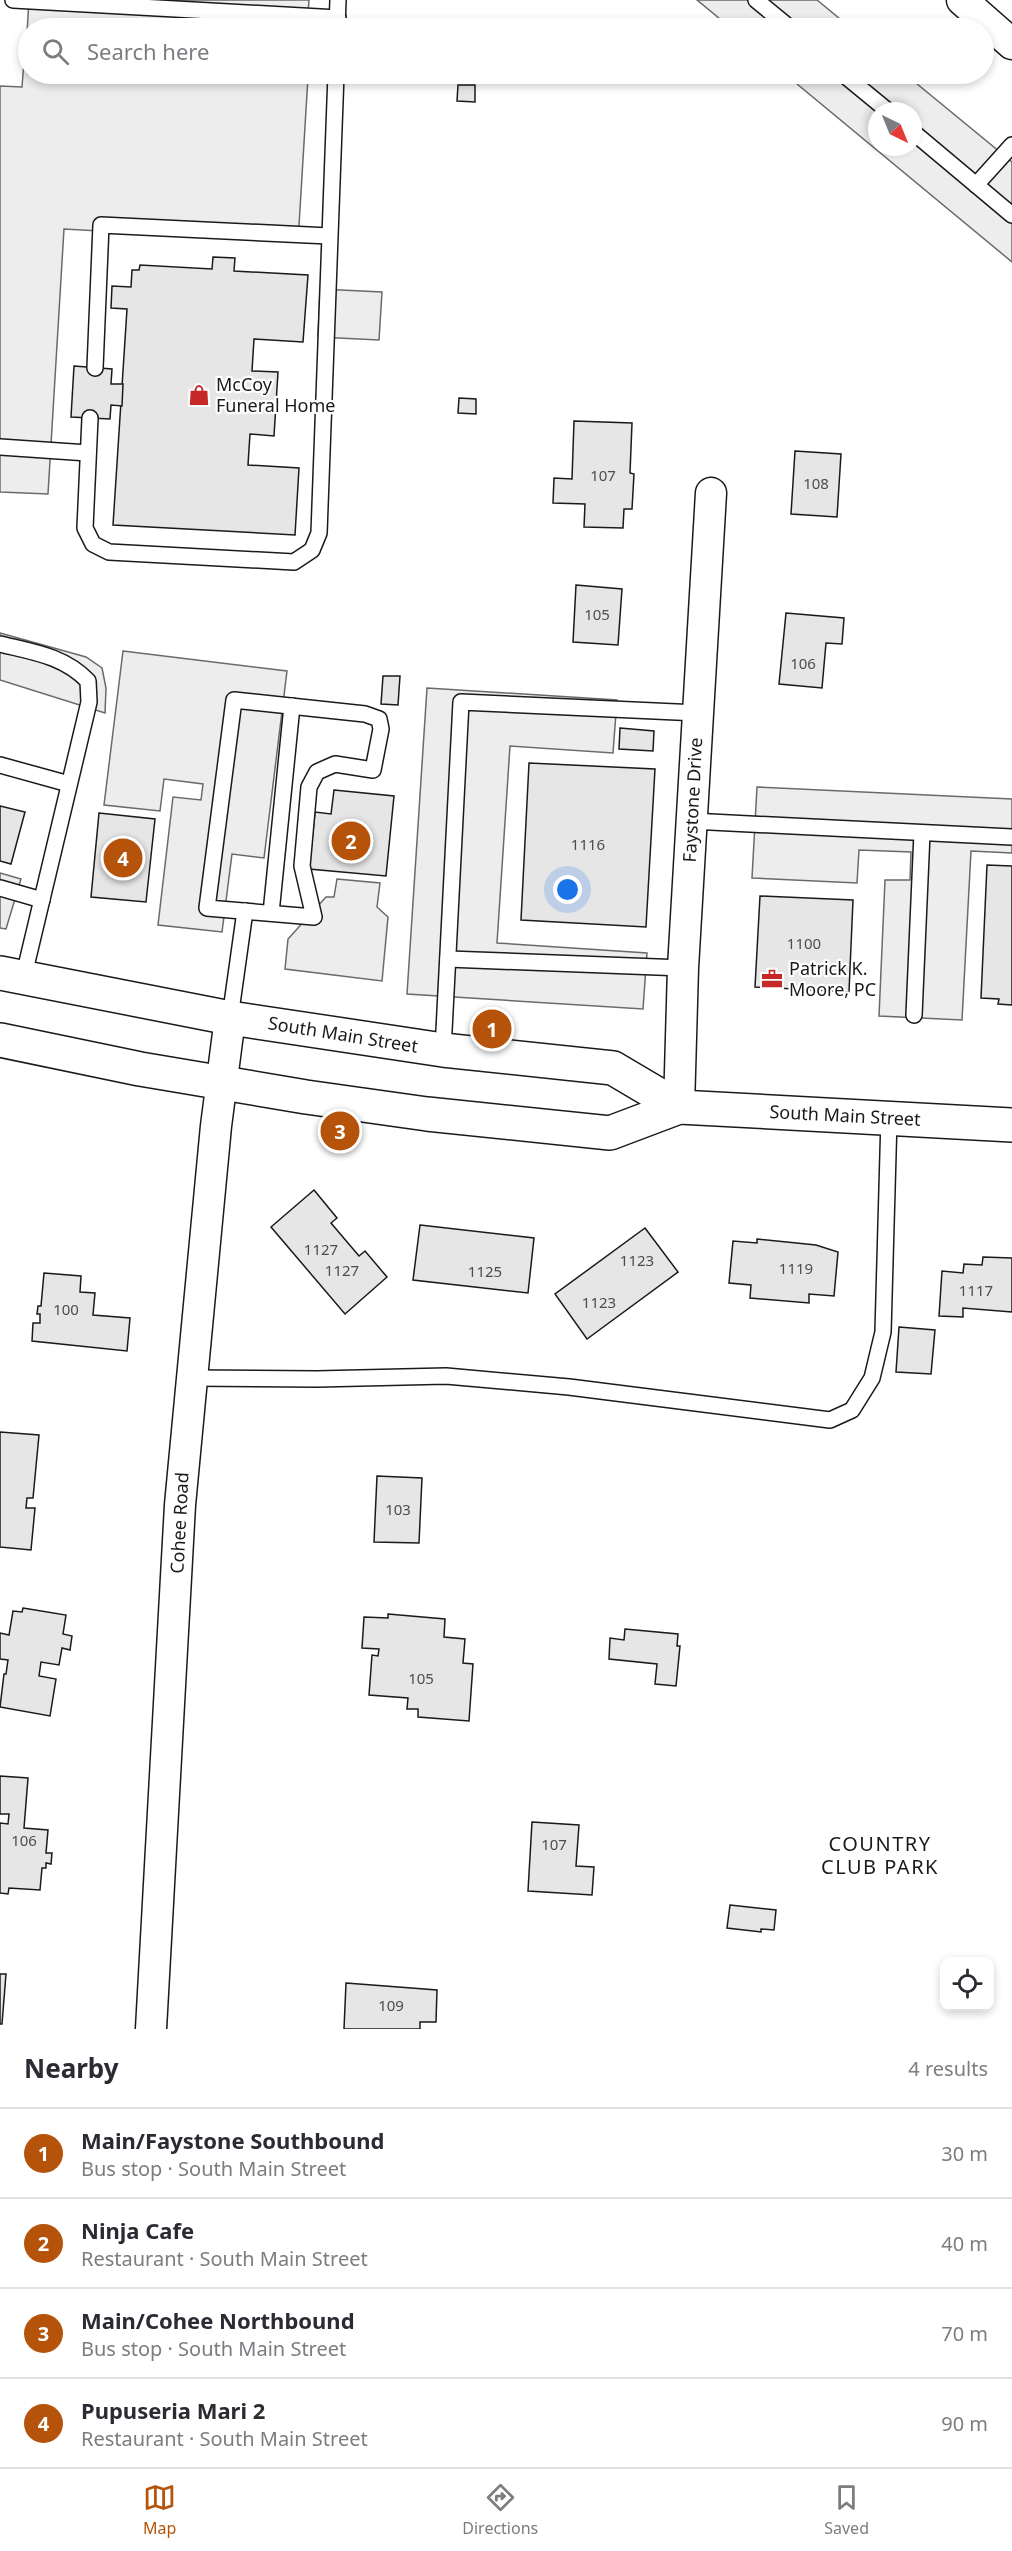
<!DOCTYPE html>
<meta charset="utf-8">
<style>
:root{--surface:#fff;--page:#f7f7f7;--text:#2b2b33;--muted:#7c7c81;--line:#e1e1e2;--accent:#b45309}
body{margin:0;font-family:"Noto Sans",sans-serif;background:var(--page);color:var(--text)}
.controls{position:absolute;right:18px;bottom:18px;display:grid;overflow:hidden;border-radius:12px;box-shadow:0 3px 9px #0003}
.controls button{width:54px;height:54px;display:grid;place-items:center;padding:0;border:0;border-bottom:2px solid var(--line);background:var(--surface);color:var(--text);font:30px sans-serif}
.compass{position:absolute;left:868px;top:102px;width:54px;height:54px;border-radius:50%;background:var(--surface);box-shadow:0 3px 9px #0003;rotate:137deg}
.you{position:absolute;left:568px;top:890px;width:21px;height:21px;margin:-15px;border:4px solid #fff;border-radius:50%;background:#1a73e8;box-shadow:0 0 0 9px #1a73e833}
.badge{display:grid;place-items:center;width:39px;height:39px;border-radius:50%;background:var(--accent);color:#fff;font-size:20px;font-weight:700}
.pin{position:absolute;translate:-50% -50%;border:3px solid #fff;box-shadow:0 2px 6px #0006}
.list{margin:0;padding:0;list-style:none}
h2{display:flex;justify-content:space-between;align-items:center;height:78px;margin:0;padding:0 24px;font-size:26px}
h2 small{font-size:20px;font-weight:400;color:var(--muted)}
.list li{display:grid;grid-template-columns:39px 1fr auto;gap:18px;align-items:center;box-sizing:border-box;height:90px;padding:0 24px;border-top:2px solid var(--line)}
.list b{display:block;font-size:22px;white-space:nowrap}
.list p{margin:0;font-size:20px;white-space:nowrap;color:var(--muted)}
.list em{font-size:20px;font-style:normal;color:var(--muted)}
.icon{flex:none;width:33px;height:33px;fill:none;stroke:currentColor;stroke-width:2;stroke-linecap:round;stroke-linejoin:round}
.map{position:relative;flex:none;width:1012px;height:2029px;overflow:hidden}
.search{position:absolute;background:var(--surface);box-shadow:0 3px 9px #0003;left:18px;right:18px;top:18px;height:66px;display:flex;align-items:center;gap:15px;box-sizing:border-box;padding:0 21px;border-radius:33px;color:var(--muted);font-size:22px}
.sheet{height:438px;background:var(--surface)}
nav{display:flex;justify-content:space-around;align-items:center;box-sizing:border-box;height:84px;border-top:2px solid var(--line);background:var(--surface);font-size:16px;color:var(--muted)}
nav a{display:grid;justify-items:center;gap:3px}
nav .on{color:var(--accent)}
.map>svg:first-child{display:block}
.parking{fill:#ededed;stroke:#6a6a6a;stroke-width:1.5;fill-rule:evenodd}
.building{fill:#e6e6e6;stroke:#1a1a1a;stroke-width:1.5}
.lines{fill:none;stroke-linecap:round;stroke-linejoin:round}
.lane-casing{stroke:#1a1a1a;stroke-width:18}
.street-casing{stroke:#1a1a1a;stroke-width:33}
.primary-casing{stroke:#1a1a1a;stroke-width:36}
.lane{stroke:#fff;stroke-width:15}
.street{stroke:#fff;stroke-width:30}
.primary{stroke:#fff;stroke-width:33}
.labels{text-anchor:middle;stroke-width:4.5;stroke-linejoin:round;paint-order:stroke}
.number-label{font-size:15px;fill:#4d4d4d}
.poi-label{font-size:18px;fill:#1a1a1a;stroke:#fff;text-anchor:start}
.street-label{font-size:18px;fill:#1a1a1a;stroke:#fff}
.neighbourhood-label{font-size:20px;letter-spacing:1.5px;fill:#1a1a1a;stroke:#fff}
</style>
<div class="map">
<svg width="1012" height="2029" viewBox="0 0 1012 2029">
<rect width="100%" height="100%" fill="#fff"/>
<g class="parking">
<path d="M29 0H309L307 28H28V49H26Z"/>
<path d="M697 0H817L851 28H731Z"/>
<path d="M24 61H28V74H253L308 77 298 242 64 229 48 494 0 492V86L22 87Z"/>
<path d="M785 74H905L1012 162V262ZM877 111H913V147H877Z"/>
<path d="M320 289 382 292 379 340 318 337Z"/>
<path d="M0 633 86 657 102 668 106 688 105 713 0 680Z"/>
<path d="M123 651 287 671 264 858 232 854 222 932 158 925 173 797 201 800 203 784 164 779 160 811 104 805Z"/>
<path d="M427 688 617 700 613 753 510 746 497 943 647 953 643 1009 407 994Z"/>
<path d="M757 787 1012 799V853L971 851 962 1020 879 1016 885 880H910L911 852 859 850 857 883 752 878Z"/>
<path d="M0 873 21 879 6 929 0 928Z"/>
<path d="M337 879 380 883 377 907 388 917 382 981 285 969 288 939 326 897H334Z"/>
</g>
<g class="building">
<path d="M458 85H475V102L457 101Z"/>
<path d="M213 257 235 258 234 271 308 275 303 342 254 339 252 371 278 372 274 436 250 434 248 465 299 468 295 535 113 525 127 309 111 308 112 286 131 287 132 270H139L140 265 212 269Z"/>
<path d="M74 366 112 369 111 384H123L122 406 111 405 110 419 71 417Z"/>
<path d="M459 398 476 399V414L458 413Z"/>
<path d="M574 421 632 423 630 473 634 474 632 509H624L623 528 584 527 585 504 553 503 554 478 572 479Z"/>
<path d="M795 451 841 454 837 517 791 514Z"/>
<path d="M576 585 622 589 618 645 573 642Z"/>
<path d="M786 613 844 618 842 644 826 643 822 688 779 684Z"/>
<path d="M383 676H400L398 705 381 704Z"/>
<path d="M620 728 654 731 653 751 619 749Z"/>
<path d="M529 763 655 769 646 927 521 920Z"/>
<path d="M334 790 394 796 386 876 309 869 315 812 331 814Z"/>
<path d="M0 806 25 812 11 864 0 861Z"/>
<path d="M99 813 155 819 146 902 91 897Z"/>
<path d="M987 865 1012 866V1005L998 1004 999 999 981 998Z"/>
<path d="M760 896 853 900 849 992 755 987Z"/>
<path d="M314 1190 337 1218 331 1223 359 1256 365 1251 387 1277 345 1314 271 1227Z"/>
<path d="M420 1225 534 1238 528 1293 413 1280Z"/>
<path d="M645 1228 678 1272 587 1339 555 1294Z"/>
<path d="M757 1239 816 1245 838 1252 834 1296 809 1294V1303L750 1298 751 1285 729 1283 733 1241 757 1243Z"/>
<path d="M983 1257 1012 1258V1312L963 1308V1317L939 1316 942 1271 963 1273 964 1264 982 1265Z"/>
<path d="M44 1273 81 1276 80 1292 95 1293 93 1315 130 1318 127 1351 32 1341 33 1323H40V1314H37L38 1306H41Z"/>
<path d="M899 1327 935 1330 931 1374 896 1372Z"/>
<path d="M0 1432 39 1435 33 1498H27L26 1508H35L31 1550 0 1547Z"/>
<path d="M377 1476 422 1478 419 1543 374 1542Z"/>
<path d="M23 1608 66 1615 63 1634 72 1636 70 1650 62 1648 59 1665 41 1662 39 1676 56 1679 50 1716 0 1707 4 1674H6L8 1660 0 1659V1633L9 1635 13 1611 22 1612Z"/>
<path d="M388 1614 445 1619 444 1637 465 1639 463 1663 473 1664 469 1721 418 1717V1709H407L408 1698 369 1695 372 1655 378 1656 379 1649 362 1648 364 1617 388 1618Z"/>
<path d="M625 1629 678 1634 677 1646H680L676 1686 655 1684 657 1664 609 1659 610 1638 624 1640Z"/>
<path d="M0 1776 28 1778 24 1828 48 1830 46 1853H52L51 1864 46 1863V1868H42L40 1890 9 1888 8 1894 0 1893V1823L8 1824 9 1814H0Z"/>
<path d="M532 1822 579 1825 576 1866 594 1867 592 1895 528 1891Z"/>
<path d="M730 1905 776 1910 774 1930 761 1929V1932L727 1928Z"/>
<path d="M0 1974H6L2 2024H0Z"/>
<path d="M346 1983 437 1990 436 2022H420V2029H344Z"/>
</g>
<g class="lines">
<defs>
<g id="lane">
<path d="M13 0 338 18"/>
<path d="M756 0 790 28"/>
<path d="M337 27 338 0"/>
<path d="M843 74 888 111"/>
<path d="M913 132 1012 215"/>
<path d="M976 185 1012 145"/>
<path d="M95 368 101 225 329 236"/>
<path d="M90 418 85 528 93 544 109 552 294 562 312 550 319 533 336 74"/>
<path d="M0 447 88 453"/>
<path d="M0 644C33 652 64 656 88 681L89 702 23 979"/>
<path d="M234 700 365 714 379 719 381 729 373 770 335 764 317 772 309 787 302 866 314 917 207 908Z"/>
<path d="M0 765 69 784"/>
<path d="M691 821 1012 837"/>
<path d="M0 888 42 900"/>
<path d="M271 913 292 706"/>
<path d="M448 959 683 968"/>
<path d="M914 1015 922 833"/>
<path d="M230 1018 245 911"/>
<path d="M443 1050 461 702 698 713"/>
<path d="M191 1378 317 1379 446 1376 569 1387 830 1420 852 1410 872 1378 883 1332 889 1118"/>
</g>
<g id="street">
<path d="M962 0 1012 44"/>
<path d="M679 1107 683 968 711 493"/>
<path d="M151 2029 180 1505 216 1126 230 1018"/>
</g>
<g id="primary">
<path d="M0 973 230 1018 443 1050 613 1068 679 1107"/>
<path d="M0 1040 140 1069 306 1097 427 1114 610 1133 679 1107 1012 1125"/>
</g>
</defs>
<use href="#lane" class="lane-casing"/>
<use href="#street" class="street-casing"/>
<use href="#primary" class="primary-casing"/>
<use href="#lane" class="lane"/>
<use href="#street" class="street"/>
<use href="#primary" class="primary"/>
</g>
<defs>
<symbol id="shop-bare" viewBox="-9 -9 18 18"><path d="M-5-2.5h2.3a2.7 3.5 0 0 1 5.4 0H5L5.5 6h-11ZM-1.5-2.5h3a1.5 2.3 0 0 0-3 0Z" fill="#c62828" stroke="#fff" stroke-width="2.5" paint-order="stroke"/></symbol>
<symbol id="office-bare" viewBox="-9 -9 18 18"><path d="M-6-3h4V-5.5h4V-3h4V5H-6ZM-1-4.5V-3h2v-1.5ZM-6 0V1H6V0Z" fill="#c62828" stroke="#fff" stroke-width="2.5" paint-order="stroke"/></symbol>
</defs>
<g fill-rule="evenodd">
<use href="#shop-bare" x="184" y="380" width="30" height="30"/>
<use href="#office-bare" x="757" y="964" width="30" height="30"/>
</g>
<g class="labels">
<g class="number-label">
<text x="603" y="481">107</text>
<text x="816" y="489">108</text>
<text x="597" y="620">105</text>
<text x="803" y="669">106</text>
<text x="588" y="850">1116</text>
<text x="804" y="949">1100</text>
<text x="321" y="1255">1127</text>
<text x="637" y="1266">1123</text>
<text x="796" y="1274">1119</text>
<text x="342" y="1276">1127</text>
<text x="485" y="1277">1125</text>
<text x="976" y="1296">1117</text>
<text x="599" y="1308">1123</text>
<text x="66" y="1315">100</text>
<text x="398" y="1515">103</text>
<text x="421" y="1684">105</text>
<text x="24" y="1846">106</text>
<text x="554" y="1850">107</text>
<text x="391" y="2011">109</text>
</g>
<g class="poi-label">
<text x="216" y="391">McCoy<tspan x="216" dy="21">Funeral Home</tspan></text>
<text x="789" y="975">Patrick K.<tspan x="789" dy="21">Moore, PC</tspan></text>
</g>
<g class="street-label">
<text transform="translate(693 800) rotate(-87)" y="6">Faystone Drive</text>
<text transform="translate(343 1035) rotate(9)" y="6">South Main Street</text>
<text transform="translate(845 1116) rotate(3)" y="6">South Main Street</text>
<text transform="translate(180 1523) rotate(-87)" y="6">Cohee Road</text>
</g>
<g class="neighbourhood-label">
<text x="880" y="1851">COUNTRY<tspan x="880" dy="23">CLUB PARK</tspan></text>
</g>
</g>
</svg>
<div class="controls">
<button><svg class="icon" aria-label="locate" viewBox="0 0 24 24"><circle cx="12" cy="12" r="6"/><path d="M12 2v4M12 18v4M2 12h4M18 12h4"/></svg></button>
</div>
<svg class="compass" viewBox="-18 -18 36 36"><path d="M0-13l5 13h-10z" fill="#e53935"/><path d="M0 13l5-13h-10z" fill="#7c7c81"/></svg>
<div class="you"></div>
<div class="pin badge" style="left:492px;top:1029px">1</div>
<div class="pin badge" style="left:351px;top:841px">2</div>
<div class="pin badge" style="left:340px;top:1131px">3</div>
<div class="pin badge" style="left:123px;top:858px">4</div>
<div class="search"><svg class="icon" aria-label="search" viewBox="0 0 24 24"><circle cx="10" cy="10" r="6"/><path d="M15 15l6 6"/></svg>Search here</div>
</div>
<section class="sheet">
<h2>Nearby<small>4 results</small></h2>
<ul class="list">
<li><span class="badge">1</span><div><b>Main/Faystone Southbound</b><p>Bus stop · South Main Street</p></div><em>30 m</em></li>
<li><span class="badge">2</span><div><b>Ninja Cafe</b><p>Restaurant · South Main Street</p></div><em>40 m</em></li>
<li><span class="badge">3</span><div><b>Main/Cohee Northbound</b><p>Bus stop · South Main Street</p></div><em>70 m</em></li>
<li><span class="badge">4</span><div><b>Pupuseria Mari 2</b><p>Restaurant · South Main Street</p></div><em>90 m</em></li>
</ul>
</section>
<nav>
<a class="on"><svg class="icon" aria-label="map" viewBox="0 0 24 24"><path d="M3 6l6-2 6 2 6-2v14l-6 2-6-2-6 2zM9 4v14M15 6v14"/></svg>Map</a>
<a><svg class="icon" aria-label="directions" viewBox="0 0 24 24"><path d="M12 3l9 9-9 9-9-9zM9 14v-3h6M13 9l2 2-2 2"/></svg>Directions</a>
<a><svg class="icon" aria-label="saved" viewBox="0 0 24 24"><path d="M7 4h10v16l-5-4-5 4z"/></svg>Saved</a>
</nav>
